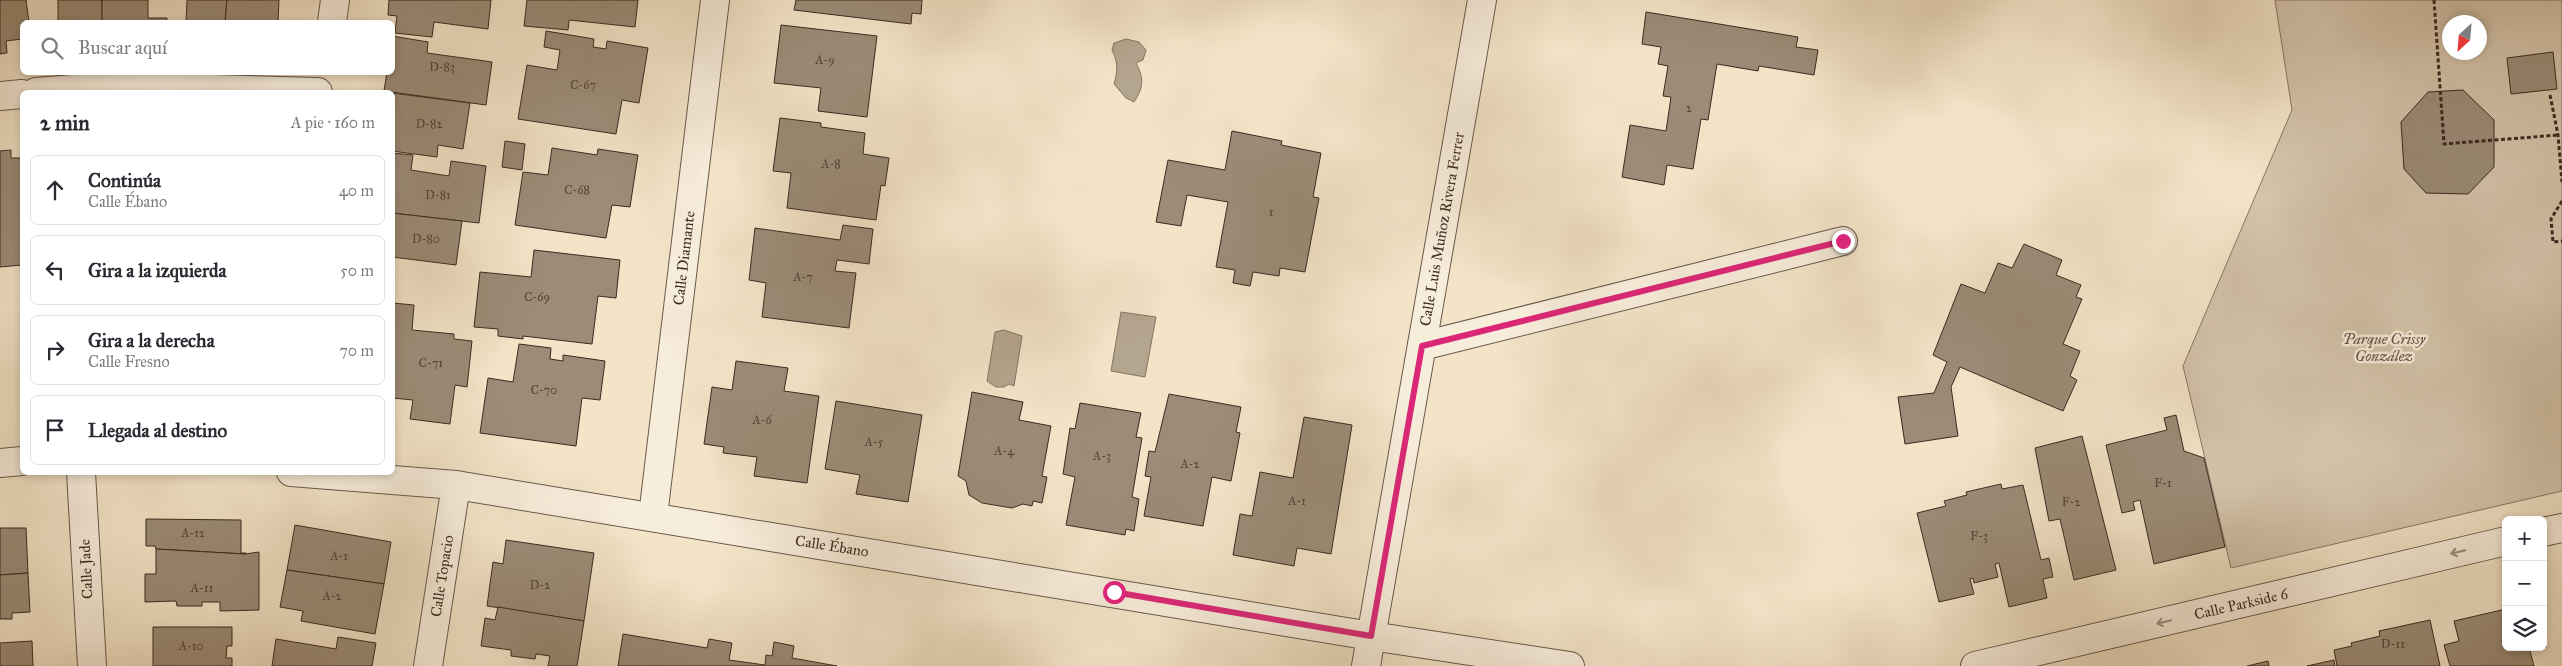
<!DOCTYPE html>
<html lang="es">
<meta charset="utf-8">
<style>
:root{--surface:#fff;--page:#f7f7f7;--text:#2b2b33;--muted:#7c7c81;--line:#e1e1e2}
body{margin:0;font-family:"IM FELL Great Primer",serif;background:var(--page);color:var(--text)}
.controls{position:absolute;right:15px;bottom:15px;display:grid;overflow:hidden;border-radius:8px;box-shadow:0 2px 8px #0003}
.controls button{width:45px;height:45px;display:grid;place-items:center;padding:0;border:0;border-bottom:1px solid var(--line);background:var(--surface);color:var(--text);font:25px sans-serif}
.compass{position:absolute;left:2442px;top:15px;width:45px;height:45px;border-radius:50%;background:var(--surface);box-shadow:0 2px 8px #0003;rotate:206deg}
.stop{position:absolute;width:15px;height:15px;margin:-11px;border:4px solid #db2777;border-radius:50%;background:#fff}
.stop.end{background:#db2777;border-color:#fff;box-shadow:0 1px 5px #0008}
.list{margin:0;padding:0;list-style:none}
h2{display:flex;justify-content:space-between;align-items:center;height:65px;margin:0;padding:0 20px;font-size:21px}
h2 small{font-size:16px;font-weight:400;color:var(--muted)}
.list li{display:grid;grid-template-columns:32px 1fr auto;gap:15px;align-items:center;box-sizing:border-box;height:70px;margin:0 10px 10px;padding:0 10px;border:1px solid var(--line);border-radius:8px}
.list b{display:block;font-size:19px;white-space:nowrap}
.list p{margin:0;font-size:16px;white-space:nowrap;color:var(--muted)}
.list em{font-size:16px;font-style:normal;color:var(--muted)}
.icon{flex:none;width:28px;height:28px;fill:none;stroke:currentColor;stroke-width:2;stroke-linecap:round;stroke-linejoin:round}
.map{position:relative;flex:none;width:2562px;height:666px;overflow:hidden}
.search{position:absolute;background:var(--surface);box-shadow:0 2px 8px #0003;left:20px;top:20px;width:375px;height:55px;display:flex;align-items:center;gap:12px;box-sizing:border-box;padding:0 18px;border-radius:8px;color:var(--muted);font-size:19px}
.panel{position:absolute;background:var(--surface);box-shadow:0 2px 8px #0003;left:20px;top:90px;width:375px;height:385px;border-radius:8px}
.map>svg:first-child{display:block}
.green{fill:#d4c4ab;stroke:#876;fill-rule:evenodd}
.water{fill:#b4a58f;stroke:#847463}
.building{fill:#9b8b77;stroke:#3b2a20}
.lines{fill:none;stroke-linecap:round;stroke-linejoin:round}
.minor-casing{stroke:#69584a;stroke-width:30}
.path{stroke:#3b2a20;stroke-width:3;stroke-dasharray:4 2.5;stroke-linecap:butt}
.minor{stroke:#f7eddb;stroke-width:28}
.oneway{stroke:#998c7e}
.route{stroke:#db2777;stroke-width:6}
.labels{text-anchor:middle;stroke-width:5;stroke-linejoin:round;paint-order:stroke}
.number-label{font-size:12px;fill:#534236}
.street-label{font-size:15px;fill:#3b2a20;stroke:#f7eddb}
.park-label{font-size:15px;font-style:italic;fill:#615043;stroke:#f7eddb}
</style>
<div class="map">
<svg width="2562" height="666" viewBox="0 0 2562 666">
<rect width="100%" height="100%" fill="#f3e4c8"/>
<filter id="stains"><feTurbulence type="fractalNoise" baseFrequency=".004" numOctaves="4"/><feColorMatrix values="0 0 0 0 .2 0 0 0 0 .09 0 0 0 0 .02 0 0 0 .5 -.17"/></filter>
<radialGradient id="worn" r=".72"><stop offset=".6" stop-color="#630" stop-opacity="0"/><stop offset="1" stop-color="#630" stop-opacity=".3"/></radialGradient>
<path class="green" d="M2275 0H2562V491L2231 568 2183 366 2292 110ZM2450 22H2480V52H2450Z"/>
<g class="water">
<path d="M1126 39 1139 42 1146 50 1143 60 1136 63C1144 78 1144 87 1134 102L1126 98 1114 84C1118 71 1118 62 1112 50L1114 43Z"/>
<path d="M1121 312 1156 317 1145 377 1111 371Z"/>
<path d="M1004 330 1022 336 1014 386 1009 384 1004 387H996L987 381 995 332Z"/>
</g>
<g class="building">
<path d="M0 0H26L29 22H22V39L6 41 7 53 0 54Z"/>
<rect x="58" y="0" width="44" height="22"/>
<path d="M102 0H148V18H167V22H102Z"/>
<path d="M187 0H227L225 22H186Z"/>
<path d="M227 0H279L278 22H225Z"/>
<path d="M389 0H491L488 29 434 22 432 37 395 33 397 16 388 15Z"/>
<path d="M527 0H638L635 27 569 20 568 30 524 26Z"/>
<path d="M796 0H922L921 14 912 13 911 24 794 10Z"/>
<path d="M1646 12 1798 37 1796 47 1818 50 1814 75 1759 66 1758 71 1717 64 1708 120 1701 119 1693 169 1667 165 1664 185 1622 177 1630 125 1666 131 1671 97 1663 96 1668 66 1658 64 1661 47 1642 44Z"/>
<path d="M781 25 877 36 867 117 818 111 821 88 774 83Z"/>
<path d="M546 31 594 39 593 47 606 49 607 41 648 48 639 103 622 100 616 134 518 119 527 65 557 70 560 50 544 47Z"/>
<path d="M392 36 428 42 427 53 492 62 486 105 384 91 387 72H392Z"/>
<path d="M2553 52 2557 89 2511 94 2507 58Z"/>
<path d="M2463 90 2494 120V167L2468 194 2426 193 2404 169 2401 122 2428 92Z"/>
<path d="M392 93 470 103 463 149 438 145 437 157 392 151Z"/>
<path d="M780 118 821 123V127L865 133 863 154 889 158 885 186 881 185 876 220 787 208 791 173 773 171Z"/>
<path d="M1232 131 1282 141 1281 145 1321 153 1313 197 1319 198 1305 272 1280 268 1279 276 1253 272 1250 286 1233 283 1235 270 1216 267 1228 202 1187 195 1181 226 1156 222 1168 160 1225 170Z"/>
<path d="M505 141 525 144 522 170 502 167Z"/>
<path d="M552 148 597 155 598 149 638 155 630 207 612 205 606 238 515 225 523 172 548 175Z"/>
<path d="M11 150V158H22V265L0 267V151Z"/>
<path d="M392 153 413 155 411 170 449 176 451 161 486 166 479 223 392 213Z"/>
<path d="M392 213 462 221 456 265 392 257Z"/>
<path d="M843 225 873 229 869 264 837 260 835 271 856 273 849 328 762 317 766 283 749 280 755 228 840 240Z"/>
<path d="M2024 244 2062 260 2056 275 2081 285 2076 297 2082 299 2063 344 2080 351 2070 376 2077 380 2063 411 1960 367 1951 387 1958 436 1905 444 1898 397 1934 393 1947 362 1933 355 1961 284 1985 293 1998 263 2012 268Z"/>
<path d="M534 250 620 260 616 298 598 296 592 344 523 336V339L498 336V329L474 327 480 272 531 277Z"/>
<path d="M392 303 414 305 412 330 454 334V339L472 341 467 387 455 385 450 424 410 419 413 400 392 398Z"/>
<path d="M519 344 551 348 550 359 563 361V355L605 361 600 400 582 398 576 446 480 433 488 378 513 382Z"/>
<path d="M736 361 788 368 784 391 819 396 807 483 754 476 757 457 723 453 724 447 704 444 712 387 732 390Z"/>
<path d="M972 392 1023 402 1019 420 1051 426 1042 476 1047 477 1042 503 1033 501 1032 506 1023 504 1012 508 982 503 969 495 966 481 958 476Z"/>
<path d="M1169 394 1241 407 1236 432 1240 433 1231 481 1212 477 1203 526 1144 516 1151 477 1145 476 1149 451 1155 452Z"/>
<path d="M836 401 922 415 908 502 856 494 860 475 825 469Z"/>
<path d="M1080 403 1141 413 1136 437 1142 438 1132 497 1139 499 1134 531 1126 529 1125 535 1066 525 1075 477 1063 474 1070 428 1075 429Z"/>
<path d="M2176 415 2184 451 2204 458 2225 547 2154 564 2140 500 2133 502 2135 510 2122 513 2106 445 2167 430 2164 418Z"/>
<path d="M1304 417 1352 425 1331 554 1297 548 1294 566 1233 555 1240 514 1252 516 1260 472 1293 478Z"/>
<path d="M2082 436 2116 570 2074 580 2060 519 2049 521 2035 448Z"/>
<path d="M2001 484 2002 489 2023 485 2041 560 2049 558 2053 577 2043 579 2047 598 2009 607 1999 563 1995 564 1998 577 1974 583 1973 578 1970 579 1974 594 1939 602 1917 513 1946 506 1944 501 1967 495 1966 492Z"/>
<path d="M146 519 241 520V553H246L245 554 156 549 155 546H146Z"/>
<path d="M295 525 391 542 384 584 287 570Z"/>
<path d="M0 528H26L28 573 0 575Z"/>
<path d="M506 540 594 553 584 621 487 606 493 562 503 564Z"/>
<path d="M156 549 245 554 259 552V610L220 611V602H202V606H177L176 601 145 602V574H156Z"/>
<path d="M287 570 384 584 375 634 301 621 303 611 280 607Z"/>
<path d="M28 573 30 612 12 613V619H0V575Z"/>
<path d="M498 607 584 621 577 666H548L550 656 536 654 535 659 511 656V650L481 646 485 618 495 620Z"/>
<path d="M2506 609V647H2543V635L2546 647 2530 651 2534 666H2450L2444 645 2459 641 2454 621Z"/>
<path d="M2430 620 2440 666H2337L2334 650 2352 646 2351 643 2380 636 2379 631Z"/>
<path d="M153 627H232V646H227L226 658H232V666H153Z"/>
<path d="M623 634 707 648 709 639 732 643 729 660 765 665 766 655 772 656 774 642 794 646 792 658 837 666H618Z"/>
<path d="M338 637 376 643 372 666H272L276 639 336 649Z"/>
<path d="M32 641 33 666H0V643Z"/>
<path d="M2334 660 2335 666H2307Z"/>
<path d="M2268 661 2269 666H2247Z"/>
</g>
<g class="lines">
<defs>
<g id="minor">
<path d="M332 22 335 0"/>
<path d="M36 92 112 86 318 92"/>
<path d="M0 96 22 94"/>
<path d="M1422 346 1843 241"/>
<path d="M0 463 22 461"/>
<path d="M81 472 92 666"/>
<path d="M291 472 456 485 1371 636 1570 666"/>
<path d="M653 516 715 0"/>
<path d="M2543 532 2562 528"/>
<path d="M428 666 456 485"/>
<path d="M1366 666 1482 0"/>
<path d="M1975 666 2506 541"/>
</g>
</defs>
<use href="#minor" class="minor-casing"/>
<g class="path">
<path d="M2434 0 2444 144 2558 135"/>
<path d="M2550 95 2558 135 2562 182"/>
<path d="M2562 201 2551 219 2553 242 2562 241"/>
</g>
<use href="#minor" class="minor"/>
</g>
<defs><path id="oneway-shaft" d="M-6 0H5M1.5-3L5.5 0L1.5 3" fill="none" stroke-width="1.6" stroke-linecap="round" stroke-linejoin="round" transform="scale(1.25)"/></defs>
<g class="oneway">
<use href="#oneway-shaft" transform="translate(2458 552) rotate(167)"/>
<use href="#oneway-shaft" transform="translate(2164 622) rotate(167)"/>
</g>
<g class="lines">
<path class="route" d="M1114 592 1371 636 1422 346 1843 241"/>
</g>
<g class="labels">
<g class="number-label">
<text x="825" y="64">A-9</text>
<text x="442" y="71">D-83</text>
<text x="583" y="89">C-67</text>
<text x="1689" y="112">2</text>
<text x="429" y="128">D-82</text>
<text x="831" y="168">A-8</text>
<text x="577" y="194">C-68</text>
<text x="438" y="199">D-81</text>
<text x="1271" y="216">1</text>
<text x="426" y="243">D-80</text>
<text x="803" y="281">A-7</text>
<text x="537" y="301">C-69</text>
<text x="431" y="367">C-71</text>
<text x="544" y="394">C-70</text>
<text x="762" y="424">A-6</text>
<text x="874" y="446">A-5</text>
<text x="1004" y="455">A-4</text>
<text x="1102" y="460">A-3</text>
<text x="1190" y="468">A-2</text>
<text x="2163" y="487">F-1</text>
<text x="1297" y="505">A-1</text>
<text x="2071" y="506">F-2</text>
<text x="193" y="537">A-12</text>
<text x="1979" y="540">F-3</text>
<text x="339" y="560">A-1</text>
<text x="540" y="589">D-2</text>
<text x="202" y="592">A-11</text>
<text x="332" y="600">A-2</text>
<text x="2393" y="648">D-11</text>
<text x="191" y="650">A-10</text>
</g>
<g class="street-label">
<text transform="translate(1442 229) rotate(-80)" y="5">Calle Luis Muñoz Rivera Ferrer</text>
<text transform="translate(684 258) rotate(-83)" y="5">Calle Diamante</text>
<text transform="translate(832 546) rotate(9)" y="5">Calle Ébano</text>
<text transform="translate(86 569) rotate(-93)" y="5">Calle Jade</text>
<text transform="translate(442 576) rotate(-81)" y="5">Calle Topacio</text>
<text transform="translate(2241 604) rotate(-13)" y="5">Calle Parkside 6</text>
</g>
<g class="park-label">
<text x="2384" y="344">Parque Crissy<tspan x="2384" dy="17">González</tspan></text>
</g>
</g>
<rect width="100%" height="100%" filter="url(#stains)"/>
<rect width="100%" height="100%" fill="url(#worn)"/>
</svg>
<div class="controls">
<button>+</button>
<button>−</button>
<button><svg class="icon" aria-label="layers" viewBox="0 0 24 24"><path d="M12 4l9 5-9 5-9-5zM3 14l9 5 9-5"/></svg></button>
</div>
<svg class="compass" viewBox="-18 -18 36 36"><path d="M0-13l5 13h-10z" fill="#e53935"/><path d="M0 13l5-13h-10z" fill="#7c7c81"/></svg>
<div class="stop" style="left:1114px;top:592px"></div>
<div class="stop end" style="left:1843px;top:241px"></div>
<div class="search"><svg class="icon" aria-label="search" viewBox="0 0 24 24"><circle cx="10" cy="10" r="6"/><path d="M15 15l6 6"/></svg>Buscar aquí</div>
<section class="panel">
<h2>2 min<small>A pie · 160 m</small></h2>
<ul class="list">
<li><svg class="icon" aria-label="ahead" viewBox="0 0 24 24"><path d="M12 20V5M6 11l6-6 6 6"/></svg><div><b>Continúa</b><p>Calle Ébano</p></div><em>40 m</em></li>
<li><svg class="icon" aria-label="left" viewBox="0 0 24 24"><path d="M17 20v-9H6M10 6l-5 5 5 5"/></svg><div><b>Gira a la izquierda</b></div><em>50 m</em></li>
<li><svg class="icon" aria-label="right" viewBox="0 0 24 24"><path d="M7 20v-9h11M14 6l5 5-5 5"/></svg><div><b>Gira a la derecha</b><p>Calle Fresno</p></div><em>70 m</em></li>
<li><svg class="icon" aria-label="arrive" viewBox="0 0 24 24"><path d="M6 21V4h12l-3 4 3 4H6"/></svg><div><b>Llegada al destino</b></div></li>
</ul>
</section>
</div>
